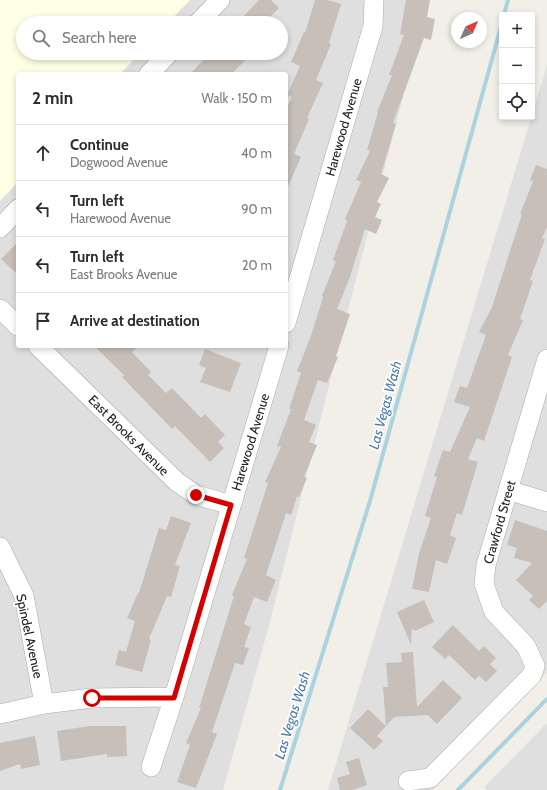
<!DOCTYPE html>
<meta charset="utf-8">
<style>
:root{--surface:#fff;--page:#f2f2f3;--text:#2b2b33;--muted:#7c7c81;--line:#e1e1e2}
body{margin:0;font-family:Cabin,sans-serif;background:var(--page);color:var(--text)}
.controls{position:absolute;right:12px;top:12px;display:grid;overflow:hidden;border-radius:4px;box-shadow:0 2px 6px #0003}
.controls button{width:36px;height:36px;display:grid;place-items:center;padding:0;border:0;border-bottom:1px solid var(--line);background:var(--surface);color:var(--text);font:20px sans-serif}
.compass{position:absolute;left:451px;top:12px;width:36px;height:36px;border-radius:50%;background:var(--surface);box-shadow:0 2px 6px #0003;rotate:45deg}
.stop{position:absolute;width:12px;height:12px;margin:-9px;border:3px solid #d40000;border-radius:50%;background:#fff}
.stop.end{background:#d40000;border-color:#fff;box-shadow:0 1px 4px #0008}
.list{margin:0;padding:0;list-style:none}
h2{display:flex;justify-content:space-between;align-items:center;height:52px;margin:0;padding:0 16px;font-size:17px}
h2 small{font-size:13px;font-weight:400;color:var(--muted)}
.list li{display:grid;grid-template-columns:26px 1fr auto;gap:12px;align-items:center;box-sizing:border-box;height:56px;padding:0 16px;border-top:1px solid var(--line)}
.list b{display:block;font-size:15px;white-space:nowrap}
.list p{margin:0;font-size:13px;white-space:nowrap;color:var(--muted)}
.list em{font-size:13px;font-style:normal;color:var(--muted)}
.icon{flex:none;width:22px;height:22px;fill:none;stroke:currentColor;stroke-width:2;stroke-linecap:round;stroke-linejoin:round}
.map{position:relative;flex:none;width:547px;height:790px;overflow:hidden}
.search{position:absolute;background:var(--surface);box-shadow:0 2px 6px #0003;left:16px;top:16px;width:272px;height:44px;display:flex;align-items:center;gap:10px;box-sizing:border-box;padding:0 14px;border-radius:22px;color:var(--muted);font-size:15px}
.panel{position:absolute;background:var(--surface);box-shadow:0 2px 6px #0003;left:16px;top:72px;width:272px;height:276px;border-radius:4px}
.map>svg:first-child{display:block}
.residential{fill:#e0dfdf;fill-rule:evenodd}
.education{fill:#ffffe5}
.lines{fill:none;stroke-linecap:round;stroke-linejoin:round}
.stream{stroke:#aad3df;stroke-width:4}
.building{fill:#c7bfb8}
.minor-casing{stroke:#a9a9a9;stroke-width:20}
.minor{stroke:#fff;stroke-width:19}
.route{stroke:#d40000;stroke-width:5}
.labels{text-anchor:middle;stroke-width:3.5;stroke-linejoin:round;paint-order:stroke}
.street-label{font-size:13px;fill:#222;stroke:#fff}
.water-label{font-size:14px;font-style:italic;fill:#4a7aab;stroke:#fff}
</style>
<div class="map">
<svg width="547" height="790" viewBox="0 0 547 790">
<rect width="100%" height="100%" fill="#f2efe9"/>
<g class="residential">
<path d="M0 0H428L339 345 270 622 223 790H0ZM23 23H281V53H23ZM18 74H286V346H18Z"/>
<path d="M547 65V672L433 790H328Z"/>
<path d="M547 723V790H487L484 787Z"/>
</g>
<path class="education" d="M0 0H190L168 23H23V53H140L120 74H18V182L0 201Z"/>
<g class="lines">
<g class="stream">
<path d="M504 15 508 0"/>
<path d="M280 790 370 501 502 23"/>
<path d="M458 790 547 699"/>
</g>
</g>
<g class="building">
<path d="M259 0H271L279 8 264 23H237Z"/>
<path d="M315 0H327L341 4 329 43 331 44 316 80 323 83 307 118 309 119 294 154 301 157 286 191V109L292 97 287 95 300 66 291 62 304 32 305 33Z"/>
<path d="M406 0H430L427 17 435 19 431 40 424 38 393 123 396 124 381 174 389 178 377 202 381 204 375 217 382 220 376 234 365 229 350 277 337 309 350 314 336 356 338 357 327 383 318 380 304 420 316 425 309 442 317 445 304 477 307 478 299 497H297L291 515 286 513 266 575 276 580 267 602 254 597 244 624 251 627 244 647 249 648 243 665 235 663 212 732 217 734 196 788 177 782 190 745 186 743 201 708H199L234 596 232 595 247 559 244 558 268 483 265 482 281 447 277 446 291 409H289L301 373 297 371 311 336 323 297 322 296 336 261 333 260 347 221 345 219 361 182 356 180 370 151 367 150 378 112H377L392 75H389L404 35 400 34Z"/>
<path d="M210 53H253L231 74H190Z"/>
<path d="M536 165 547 169V227L542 238 545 239 530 280 533 281 520 319 523 320 508 355 512 357 484 441 477 438 468 459 478 462 462 515 457 513 450 535 456 538 447 564 436 560 429 592 412 589 419 553 431 518 425 516 437 477 434 476 443 450 450 452 470 407 454 402 460 386 467 388 486 335 479 332 492 307 522 214H520L533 181 530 180Z"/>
<path d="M18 242V275L1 259Z"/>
<path d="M94 346H139L132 352 151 372 148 375 166 393 172 388 201 418 205 414 225 435 218 442 224 448 210 462 175 426 172 429 122 377 124 375Z"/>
<path d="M205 349 241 363 230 392 200 382 206 368 199 365Z"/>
<path d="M171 516 191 523 175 565 180 566 171 597 167 596 149 639 151 640 142 672 115 665 119 650 126 652 135 621 127 618 138 593H139L159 528 166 530Z"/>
<path d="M515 520 547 531V601L539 609 529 600 533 596 516 580 532 563 514 558 517 548 507 545Z"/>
<path d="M424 600 434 622 415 631 412 628 411 645 397 612Z"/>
<path d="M453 625 479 651 484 646 496 658 490 664 497 671 486 682 479 676 475 680 449 655 445 659 432 647Z"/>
<path d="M413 652 417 707 443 680 462 698 437 724 428 715 394 717 377 736 383 741 374 750 350 728 368 709 386 726 383 687H388L386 663 402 662 401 653Z"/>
<path d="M89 726H126L127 756 107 757V754L61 761 57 731Z"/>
<path d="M35 736 40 765 21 769 20 764 0 771V743Z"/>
<path d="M359 758 367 785 352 790H340L337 778 350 774 346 762Z"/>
</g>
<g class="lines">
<defs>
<g id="minor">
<path d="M198 23 220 0"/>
<path d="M149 74 169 53"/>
<path d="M0 228 18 209"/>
<path d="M0 309 18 326"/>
<path d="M286 323 373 26 374 0"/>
<path d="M38 346 177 482 196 495 231 505"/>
<path d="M508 490 547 502"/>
<path d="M0 547 24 596 44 704"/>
<path d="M0 714 44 704 92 698 174 697"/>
<path d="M151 767 174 697 279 346"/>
<path d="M408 781 430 778 532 675 535 666 526 646 494 612 484 584 486 565 547 359"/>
</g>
</defs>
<use href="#minor" class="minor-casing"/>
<use href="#minor" class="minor"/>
</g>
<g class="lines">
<path class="route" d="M92 698H174L231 505 196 495"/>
</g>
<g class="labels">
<g class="street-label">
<text transform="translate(343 127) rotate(-74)" y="5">Harewood Avenue</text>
<text transform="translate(129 435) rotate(45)" y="5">East Brooks Avenue</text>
<text transform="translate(250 442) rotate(-73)" y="5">Harewood Avenue</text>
<text transform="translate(499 522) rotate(-74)" y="5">Crawford Street</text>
<text transform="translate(30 636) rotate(78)" y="5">Spindel Avenue</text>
</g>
<g class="water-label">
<text transform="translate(385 405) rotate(-75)" y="5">Las Vegas Wash</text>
<text transform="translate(292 715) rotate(-73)" y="5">Las Vegas Wash</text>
</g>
</g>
</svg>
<div class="controls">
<button>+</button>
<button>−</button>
<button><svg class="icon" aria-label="locate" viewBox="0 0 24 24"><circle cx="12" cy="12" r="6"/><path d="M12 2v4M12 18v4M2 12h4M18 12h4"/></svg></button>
</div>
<svg class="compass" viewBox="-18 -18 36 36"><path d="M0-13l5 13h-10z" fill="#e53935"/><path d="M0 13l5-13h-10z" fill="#7c7c81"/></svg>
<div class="stop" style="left:92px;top:698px"></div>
<div class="stop end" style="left:196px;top:495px"></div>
<div class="search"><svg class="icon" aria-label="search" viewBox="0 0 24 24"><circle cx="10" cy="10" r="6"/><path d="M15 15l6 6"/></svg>Search here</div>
<section class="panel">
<h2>2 min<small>Walk · 150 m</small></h2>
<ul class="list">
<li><svg class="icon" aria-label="ahead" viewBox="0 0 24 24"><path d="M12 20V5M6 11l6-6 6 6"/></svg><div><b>Continue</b><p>Dogwood Avenue</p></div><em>40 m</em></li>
<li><svg class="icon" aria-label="left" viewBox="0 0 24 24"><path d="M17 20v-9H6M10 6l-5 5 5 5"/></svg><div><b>Turn left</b><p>Harewood Avenue</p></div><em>90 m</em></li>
<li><svg class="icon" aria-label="left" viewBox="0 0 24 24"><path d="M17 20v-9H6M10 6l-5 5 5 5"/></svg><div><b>Turn left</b><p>East Brooks Avenue</p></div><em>20 m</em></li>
<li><svg class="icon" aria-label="arrive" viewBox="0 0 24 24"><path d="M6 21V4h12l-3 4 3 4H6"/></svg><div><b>Arrive at destination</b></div></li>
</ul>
</section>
</div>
